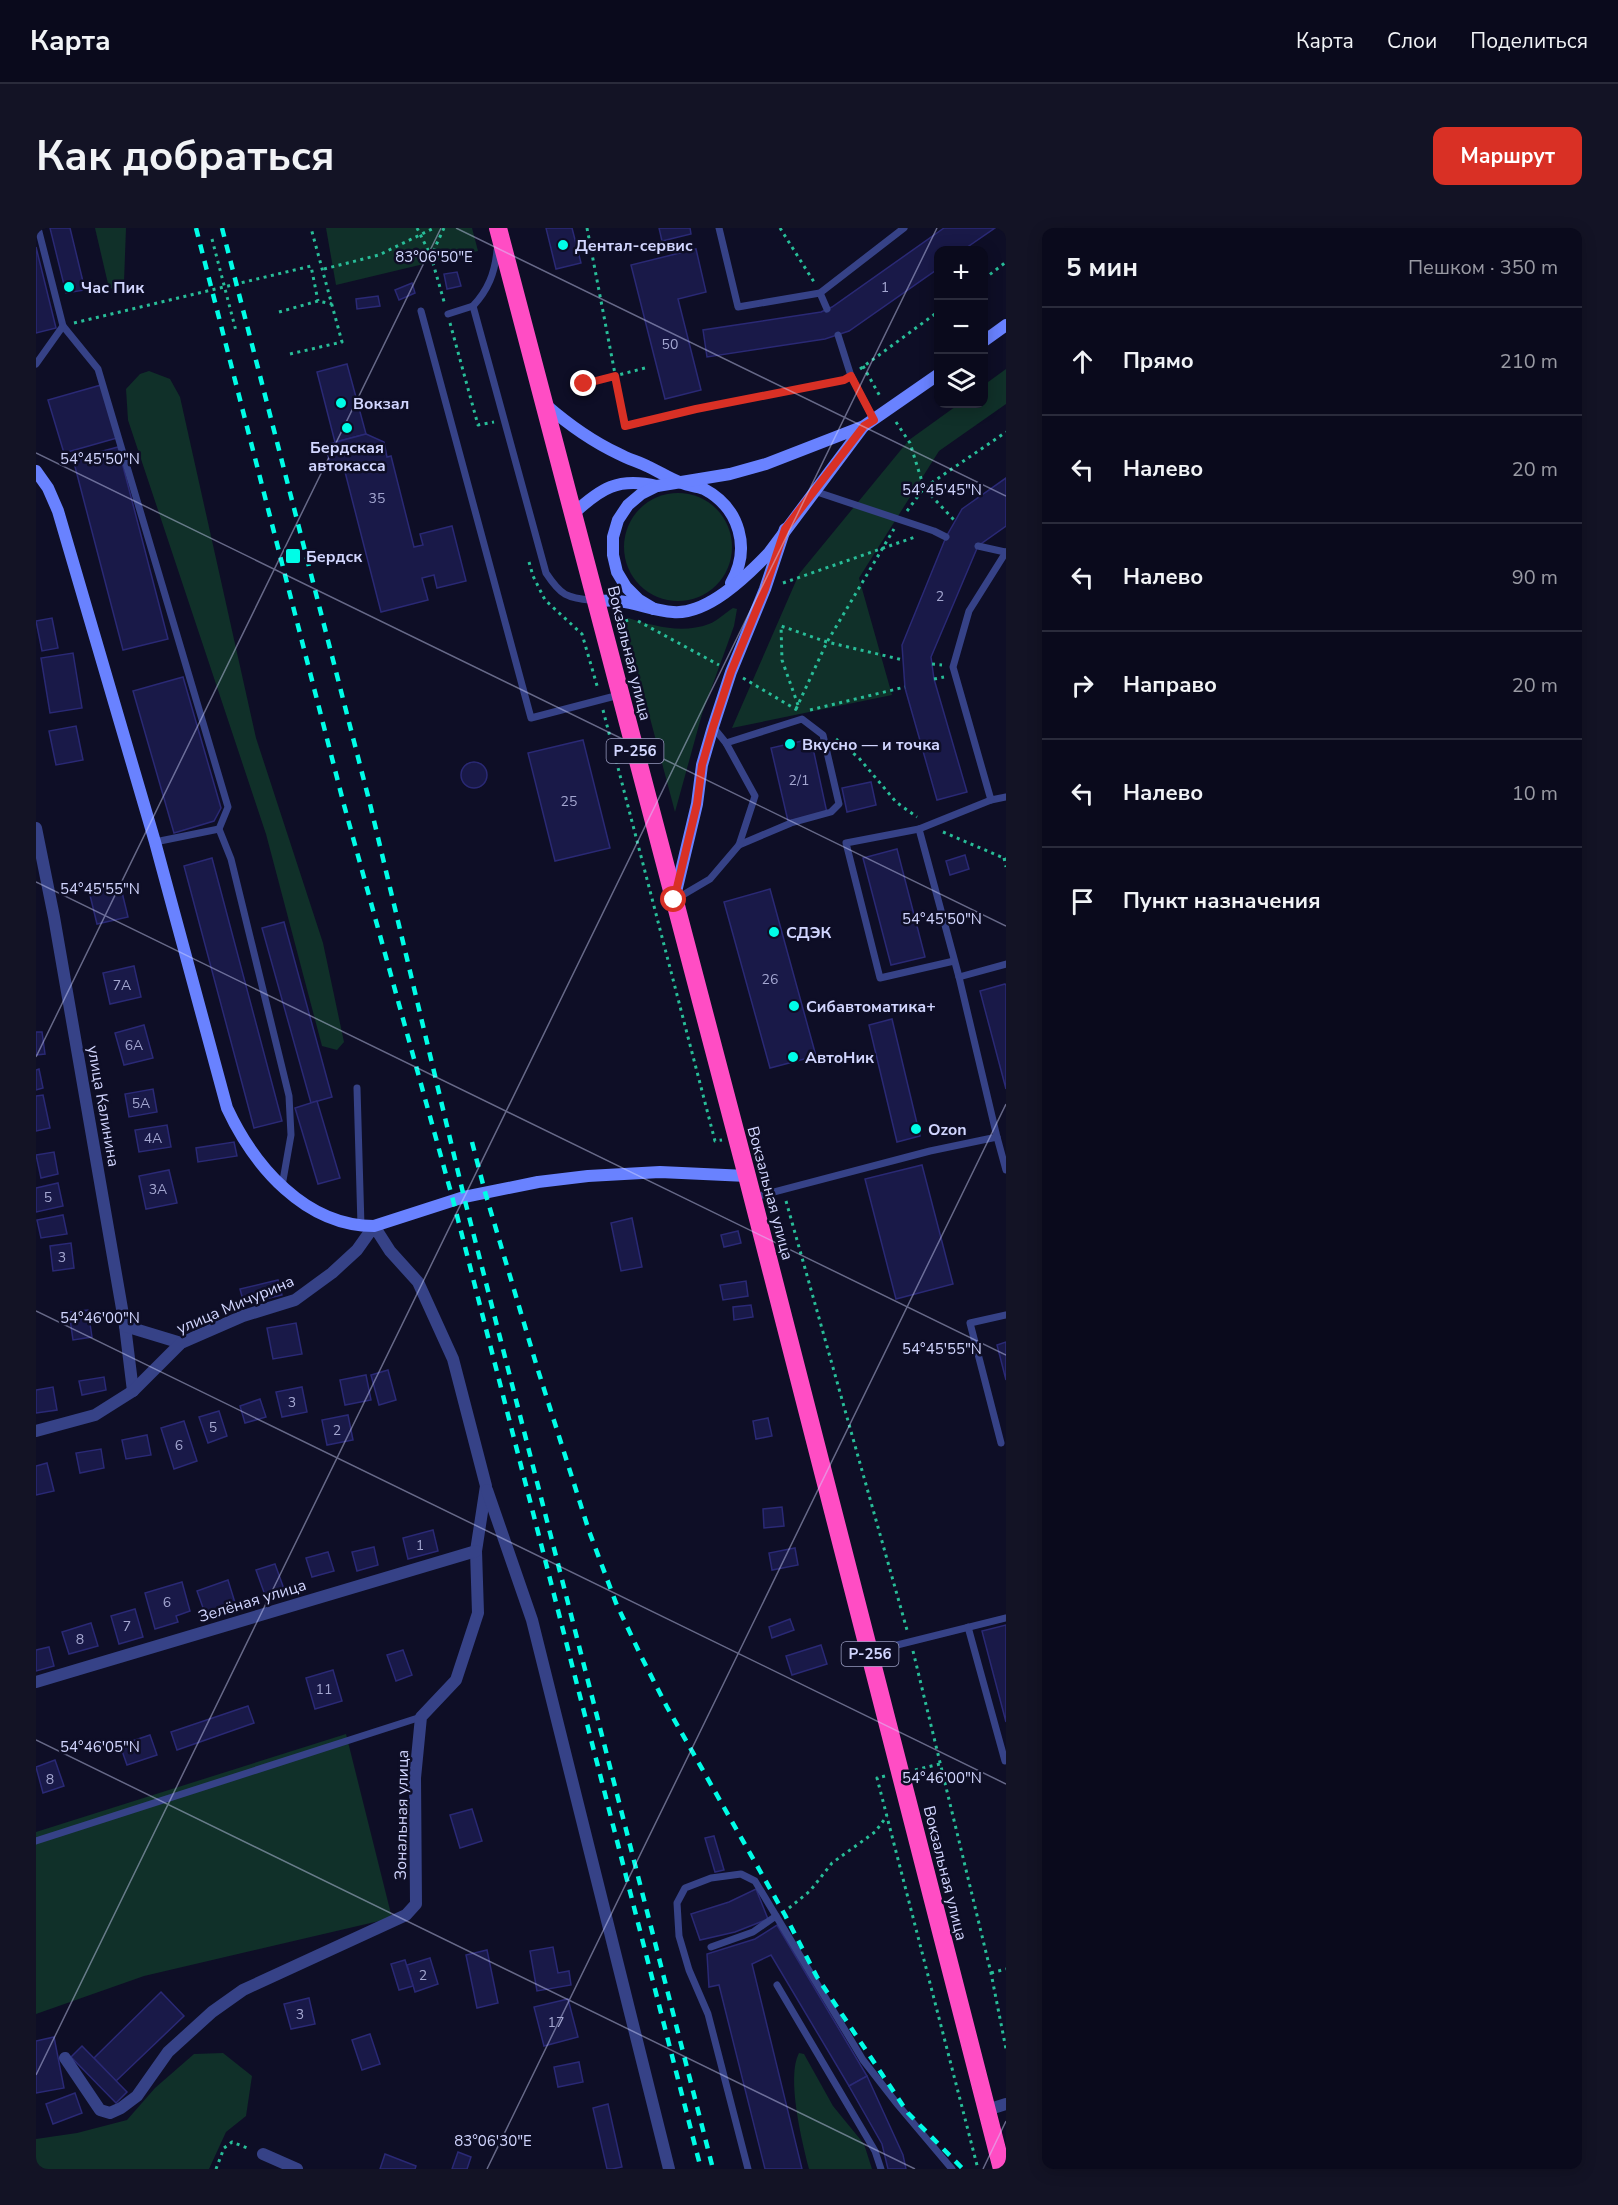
<!DOCTYPE html>
<html lang="ru">
<meta charset="utf-8">
<style>
:root{--surface:#0a0a1c;--page:#131325;--text:#f1f3f6;--muted:#999aa3;--line:#2a2b3b;--accent:#d93025}
body{margin:0;font-family:"Nunito Sans",sans-serif;background:var(--page);color:var(--text)}
.controls{position:absolute;right:18px;top:18px;display:grid;overflow:hidden;border-radius:12px;box-shadow:0 3px 15px #0003}
.controls button{width:54px;height:54px;display:grid;place-items:center;padding:0;border:0;border-bottom:2px solid var(--line);background:var(--surface);color:var(--text);font:30px sans-serif}
.stop{position:absolute;width:18px;height:18px;margin:-14px;border:4px solid #d93025;border-radius:50%;background:#fff}
.stop.end{background:#d93025;border-color:#fff;box-shadow:0 2px 6px #0008}
.list{margin:0;padding:0;list-style:none}
h2{display:flex;justify-content:space-between;align-items:center;height:78px;margin:0;padding:0 24px;font-size:26px}
h2 small{font-size:20px;font-weight:400;color:var(--muted)}
.list li{display:grid;grid-template-columns:39px 1fr auto;gap:18px;align-items:center;box-sizing:border-box;height:108px;padding:0 24px;border-top:2px solid var(--line)}
.list b{display:block;font-size:22px;white-space:nowrap}
.list em{font-size:20px;font-style:normal;color:var(--muted)}
.icon{flex:none;width:33px;height:33px;fill:none;stroke:currentColor;stroke-width:2;stroke-linecap:round;stroke-linejoin:round}
.map{position:relative;flex:none;width:970px;height:1941px;overflow:hidden;border-radius:12px}
header{display:flex;align-items:center;gap:36px;box-sizing:border-box;height:84px;padding:0 30px;background:var(--surface);border-bottom:2px solid var(--line)}
header strong{font-size:28px}
nav{display:flex;gap:33px;margin-inline-start:auto;font-size:21px}
.intro{display:flex;align-items:center;justify-content:space-between;box-sizing:border-box;height:144px;padding:0 36px}
h1{margin:0;font-size:42px}
.button{padding:15px 27px;border-radius:12px;background:var(--accent);color:#fff;font-size:21px;font-weight:700}
main{display:flex;gap:36px;padding:0 36px}
aside{flex:1;background:var(--surface);border-radius:12px;box-shadow:0 3px 15px #0003}
.map>svg:first-child{display:block}
.green{fill:#103029}
.building{fill:#191948;stroke:#2a2975;stroke-width:1.5}
.lines{fill:none;stroke-linecap:round;stroke-linejoin:round}
.path{stroke:#28bd98;stroke-width:3;stroke-dasharray:3 4.5;stroke-linecap:butt}
.lane{stroke:#364287;stroke-width:7}
.street{stroke:#364287;stroke-width:12}
.secondary{stroke:#6982ff;stroke-width:12}
.highway{stroke:#ff4dc4;stroke-width:18}
.rail{stroke:#00fde7;stroke-width:4.5;stroke-dasharray:9 8;stroke-linecap:butt}
.route{stroke:#d93025;stroke-width:8}
.ticks{fill:none;stroke:#d2d6ff;stroke-width:1.5;stroke-opacity:0.45}
.poi-dot{fill:#00fde7;stroke:#0e0e26;stroke-width:2}
.labels{text-anchor:middle;stroke-width:5;stroke-linejoin:round;paint-order:stroke}
.number-label{font-size:14px;fill:#a4a7d1}
.shield{fill:#0e0e26;stroke:#979abe;stroke-width:1.5}
.shield-label{font-size:15px;font-weight:bold;fill:#d2d6ff}
.poi-label{font-size:16px;font-weight:bold;fill:#d2d6ff;stroke:#0e0e26;text-anchor:start}
.street-label{font-size:16px;fill:#d2d6ff;stroke:#0e0e26}
.ticks-label{font-size:15px;text-anchor:middle;fill:#d2d6ff;stroke:#0e0e26;stroke-width:5;stroke-linejoin:round;paint-order:stroke}
</style>
<header>
<strong>Карта</strong>
<nav><a>Карта</a><a>Слои</a><a>Поделиться</a></nav>
</header>
<div class="intro"><h1>Как добраться</h1><a class="button">Маршрут</a></div>
<main>
<div class="map">
<svg width="970" height="1941" viewBox="0 0 970 1941">
<rect width="100%" height="100%" fill="#0e0e26"/>
<g class="green">
<path d="M59 0H90L88 54 81 61 73 60Z"/>
<path d="M290 0H436L442 23 300 57Z"/>
<path d="M970 141V176L903 223 823 350 856 467 696 500 763 346 873 212 923 176H948V157Z"/>
<path d="M113 143 134 151 144 169 220 510 287 715 308 814 301 822 286 818 230 606 92 192 90 161 104 146Z"/>
<circle cx="642" cy="319" r="54"/>
<path d="M697 380 701 381 698 398 666 486 639 584 589 396 592 390C618 398 646 406 673 396 681 393 689 385 697 380Z"/>
<path d="M310 1506 356 1690 108 1748 0 1786V1604Z"/>
<path d="M187 1825 216 1848 210 1888 190 1904 173 1941H0V1911L41 1905 91 1892 119 1860 158 1826Z"/>
<path d="M763 1825 768 1826 797 1878 828 1916 836 1941H773C766 1914 750 1849 763 1825Z"/>
</g>
<g class="building">
<path d="M14 0H34L49 62 30 65Z"/>
<path d="M510 0H536L545 35 520 41Z"/>
<path d="M623 0H654L655 6 626 13Z"/>
<path d="M908 0H959L927 22H903V40L813 103 789 111 671 129 667 102 785 84 796 79Z"/>
<path d="M0 19 20 100 0 105Z"/>
<path d="M660 21 670 64 642 71 665 162 629 171 595 37Z"/>
<path d="M421 44 425 58 411 61 408 46Z"/>
<path d="M376 55 379 65 363 72 359 62Z"/>
<path d="M342 68 344 78 321 81 320 71Z"/>
<path d="M311 136 330 206 299 214 281 144Z"/>
<path d="M65 157 81 210 28 225 12 172Z"/>
<path d="M330 206 348 214 351 229 355 228 378 319 387 317 384 306 416 298 430 353 401 360 398 347 386 350 392 372 345 384 308 240 296 243 289 217Z"/>
<path d="M82 219 132 411 87 422 37 231Z"/>
<path d="M970 250V298L942 318 895 429 898 451 931 564 901 572 869 460 866 417 910 309 926 281Z"/>
<path d="M16 390 22 420 6 423 0 393Z"/>
<path d="M37 425 46 480 14 485 5 430Z"/>
<path d="M147 449 185 580 178 593 138 605 97 463Z"/>
<path d="M40 498 47 532 20 537 13 503Z"/>
<path d="M775 511 791 585 752 593 735 520Z"/>
<path d="M547 512 574 620 519 633 492 525Z"/>
<circle cx="438" cy="547" r="13"/>
<path d="M835 554 840 577 811 584 806 560Z"/>
<path d="M861 621 889 729 855 737 827 630Z"/>
<path d="M929 627 933 641 914 647 910 633Z"/>
<path d="M176 630 246 893 218 900 148 638Z"/>
<path d="M84 656 92 689 61 696 53 663Z"/>
<path d="M734 661 780 828 734 840 688 674Z"/>
<path d="M248 694 296 869 275 875 226 700Z"/>
<path d="M98 738 105 769 74 776 67 745Z"/>
<path d="M969 756 970 758V861L944 763Z"/>
<path d="M856 791 884 908 861 914 833 797Z"/>
<path d="M108 797 117 830 88 837 79 805Z"/>
<path d="M0 804H6L9 826 0 827Z"/>
<path d="M3 841 7 860 0 862V842Z"/>
<path d="M117 861 121 884 93 889 89 866Z"/>
<path d="M7 867 14 900 0 903V868Z"/>
<path d="M281 873 304 950 282 956 259 880Z"/>
<path d="M131 897 135 919 103 924 99 902Z"/>
<path d="M198 914 201 928 162 934 160 920Z"/>
<path d="M18 924 22 946 5 950 0 927Z"/>
<path d="M886 937 917 1056 860 1071 829 951Z"/>
<path d="M133 942 141 975 110 981 103 948Z"/>
<path d="M22 955 27 978 0 984V960Z"/>
<path d="M27 987 31 1006 5 1010 1 992Z"/>
<path d="M596 990 606 1039 585 1043 575 995Z"/>
<path d="M702 1003 705 1015 688 1019 685 1007Z"/>
<path d="M35 1015 38 1040 17 1043 14 1018Z"/>
<path d="M242 1052 246 1067 208 1076 204 1061Z"/>
<path d="M710 1053 712 1068 687 1072 684 1057Z"/>
<path d="M715 1077 717 1089 698 1092 697 1079Z"/>
<path d="M52 1082 56 1109 37 1112 33 1084Z"/>
<path d="M260 1095 266 1126 237 1131 231 1100Z"/>
<path d="M970 1114V1152L961 1117Z"/>
<path d="M352 1142 360 1172 343 1177 335 1147Z"/>
<path d="M330 1147 335 1172 309 1177 304 1152Z"/>
<path d="M68 1149 70 1162 46 1167 43 1153Z"/>
<path d="M17 1159 21 1182 0 1185V1162Z"/>
<path d="M266 1159 271 1184 246 1189 240 1164Z"/>
<path d="M224 1171 230 1189 209 1195 204 1178Z"/>
<path d="M183 1183 191 1208 172 1215 163 1189Z"/>
<path d="M312 1187 317 1212 291 1217 286 1192Z"/>
<path d="M732 1190 736 1208 720 1211 717 1193Z"/>
<path d="M148 1193 161 1233 138 1241 125 1200Z"/>
<path d="M111 1207 115 1227 90 1231 86 1212Z"/>
<path d="M65 1221 68 1240 44 1245 40 1225Z"/>
<path d="M11 1235 18 1263 0 1267V1238Z"/>
<path d="M746 1279 748 1298 728 1300 727 1281Z"/>
<path d="M397 1302 402 1323 372 1331 367 1310Z"/>
<path d="M338 1319 342 1337 321 1343 316 1324Z"/>
<path d="M759 1320 762 1337 736 1342 733 1325Z"/>
<path d="M292 1324 298 1343 276 1349 270 1330Z"/>
<path d="M239 1336 248 1361 229 1367 220 1342Z"/>
<path d="M192 1352 200 1378 170 1388 161 1363Z"/>
<path d="M146 1354 154 1383 140 1388 142 1394 119 1401 109 1365Z"/>
<path d="M99 1381 107 1409 83 1416 75 1388Z"/>
<path d="M754 1391 758 1402 736 1410 733 1399Z"/>
<path d="M55 1395 62 1418 33 1426 26 1404Z"/>
<path d="M970 1397V1494L946 1403Z"/>
<path d="M785 1417 791 1436 756 1447 750 1428Z"/>
<path d="M13 1419 18 1438 0 1443V1422Z"/>
<path d="M367 1422 376 1447 360 1453 351 1427Z"/>
<path d="M297 1442 306 1473 279 1481 270 1450Z"/>
<path d="M212 1478 218 1495 141 1522 135 1504Z"/>
<path d="M114 1507 121 1527 91 1537 84 1517Z"/>
<path d="M19 1532 28 1558 7 1565 0 1539Z"/>
<path d="M436 1581 446 1613 424 1620 414 1587Z"/>
<path d="M678 1608 688 1642 679 1644 669 1610Z"/>
<path d="M720 1661 732 1691 699 1704 664 1712 655 1686 693 1674Z"/>
<path d="M741 1697 831 1848 813 1858 735 1727 716 1736 766 1941H729L683 1757 673 1759 671 1726 719 1711Z"/>
<path d="M517 1719 522 1745 533 1743 535 1757 501 1763 494 1723Z"/>
<path d="M451 1722 462 1775 441 1780 430 1727Z"/>
<path d="M394 1730 402 1756 379 1764 371 1737Z"/>
<path d="M369 1732 377 1758 363 1762 355 1736Z"/>
<path d="M125 1764 148 1788 80 1853 58 1830Z"/>
<path d="M273 1770 279 1796 255 1801 248 1776Z"/>
<path d="M532 1771 542 1809 508 1818 498 1779Z"/>
<path d="M334 1806 344 1836 326 1842 316 1812Z"/>
<path d="M18 1809 28 1860 0 1865V1813Z"/>
<path d="M46 1818 91 1864 80 1875 35 1829Z"/>
<path d="M543 1834 547 1854 522 1859 518 1839Z"/>
<path d="M831 1848 867 1927 870 1941H852L846 1916 813 1858Z"/>
<path d="M39 1865 46 1885 17 1896 10 1876Z"/>
<path d="M572 1876 586 1939 576 1941H571L557 1880Z"/>
<path d="M422 1924 435 1929 431 1941H416Z"/>
<path d="M349 1926 380 1938 379 1941H344Z"/>
</g>
<g class="lines">
<g class="path">
<path d="M381 0 395 28"/>
<path d="M408 0 395 28 409 77"/>
<path d="M551 0 589 198 660 181 806 152"/>
<path d="M744 0 778 54"/>
<path d="M176 11 200 103"/>
<path d="M288 41 343 27 398 0"/>
<path d="M948 51 970 34"/>
<path d="M243 84 282 73 296 76"/>
<path d="M38 95 275 38 282 73"/>
<path d="M414 95 442 197 458 194"/>
<path d="M254 126 306 114 275 0"/>
<path d="M827 138 845 170"/>
<path d="M824 141 903 83"/>
<path d="M548 156 609 140"/>
<path d="M860 194 874 215 888 260 919 293"/>
<path d="M871 283 888 260 970 204"/>
<path d="M493 334 497 348 509 372 546 406 562 461"/>
<path d="M747 355 879 309"/>
<path d="M602 393 683 437"/>
<path d="M582 395 596 391"/>
<path d="M896 436 906 437"/>
<path d="M707 450 761 482"/>
<path d="M898 451 908 449"/>
<path d="M762 477 746 432 745 398 791 414 867 432"/>
<path d="M760 481 791 414 858 301"/>
<path d="M567 482 679 913 686 912"/>
<path d="M774 482 869 459"/>
<path d="M800 511 823 530 860 574 881 589"/>
<path d="M907 604 970 631"/>
<path d="M968 630 970 639"/>
<path d="M715 904 723 903"/>
<path d="M750 973 871 1402"/>
<path d="M877 1423 955 1745 970 1821"/>
<path d="M879 1542 904 1536"/>
<path d="M849 1548 841 1550 942 1941"/>
<path d="M753 1680 774 1663 796 1635 839 1604 851 1588"/>
<path d="M955 1745 970 1741"/>
<path d="M180 1941 188 1920 196 1914 214 1921"/>
</g>
<g class="lane">
<path d="M2 0 27 98 62 141 192 579 183 601 195 631 253 868 255 907 246 958"/>
<path d="M683 0 702 79 784 65 868 0"/>
<path d="M461 22C459 45 452 62 437 78L510 345C526 369 530 369 559 373"/>
<path d="M784 65 791 81"/>
<path d="M385 83 495 490 583 467"/>
<path d="M412 86 437 78"/>
<path d="M802 107 815 148 838 192"/>
<path d="M0 136 27 98"/>
<path d="M778 263 898 303 910 309"/>
<path d="M942 318 969 324"/>
<path d="M970 324 933 383 917 439 955 572 970 569"/>
<path d="M690 515 766 491 787 507 803 576 795 584 755 595 703 617"/>
<path d="M883 601 810 615 844 750 918 733"/>
<path d="M119 614 183 601"/>
<path d="M640 671 674 651 703 617 719 568 690 515 677 499"/>
<path d="M923 749 883 601 955 572"/>
<path d="M321 860 325 998"/>
<path d="M961 909 970 942"/>
<path d="M719 969 894 923 961 909 923 749 970 736"/>
<path d="M965 1215 934 1095 970 1087"/>
<path d="M932 1399 969 1533"/>
<path d="M833 1424 970 1390"/>
<path d="M0 1613 385 1489"/>
<path d="M675 1719 717 1704 740 1688"/>
<path d="M741 1757 839 1923 845 1941"/>
<path d="M712 1941 672 1786 653 1742 643 1708 641 1675 649 1660 675 1650 705 1646 719 1653 827 1832 862 1877 916 1941"/>
</g>
<g class="street">
<path d="M0 600 18 689 89 1098 97 1163"/>
<path d="M89 1098 145 1115"/>
<path d="M0 1203 59 1187 97 1163 145 1115 207 1088 259 1072 296 1045 321 1022 338 998 354 1023 382 1054 417 1131 450 1258 440 1323 442 1385 420 1452 385 1489 379 1550 380 1676 370 1687 207 1762 176 1784 132 1824 101 1868 85 1880 74 1885 64 1882 29 1830"/>
<path d="M451 1262 496 1392 633 1941"/>
<path d="M0 1454 440 1323"/>
<path d="M951 1882 970 1876"/>
<path d="M227 1926 261 1941"/>
</g>
<g class="secondary">
<path d="M948 113 970 97"/>
<path d="M510 177C533 197 555 213 583 226 592 231 603 234 613 239 624 244 634 251 646 255 653 258 661 258 668 261 704 280 715 321 695 355"/>
<path d="M0 243 12 260 22 283 119 614 191 880C218 938 269 998 338 998L428 969 502 954 552 948 624 944 711 948"/>
<path d="M537 286C565 260 582 249 621 258"/>
<path d="M560 373C567 373 575 372 583 373 601 375 619 383 637 384 671 387 710 349 732 326L827 199"/>
<path d="M618 381 603 372 590 359 581 344 577 327V309L582 292 592 277 605 266 621 258 694 246 730 236 828 198 903 146"/>
<path d="M639 668 661 576 666 537 677 499 695 444 729 361 749 301"/>
</g>
<path class="highway" d="M462 0 711 948 966 1941"/>
<g class="rail">
<path d="M160 0 308 577 417 972 665 1941"/>
<path d="M186 0 333 572 428 969 677 1941"/>
<path d="M436 914 449 964 501 1139 553 1303 580 1375 605 1428 631 1479 749 1687 781 1749 872 1885 927 1941"/>
</g>
</g>
<g class="lines">
<path class="route" d="M548 156 579 148 589 198 660 181 808 152 815 148 838 192 828 198 749 301 729 361 695 444 677 499 666 537 661 576 638 672"/>
</g>
<path class="ticks" d="M420 0 970 268M0 225 970 698M0 654 970 1127M0 829 405 0M0 1083 970 1556M0 1512 879 1941M0 1847 901 0M451 1941 970 876M947 1941 970 1893"/>
<g class="poi-dot">
<circle cx="527" cy="17" r="6"/>
<circle cx="33" cy="59" r="6"/>
<circle cx="305" cy="175" r="6"/>
<circle cx="311" cy="200" r="6"/>
<rect x="249" y="320" width="16" height="16" rx="3"/>
<circle cx="754" cy="516" r="6"/>
<circle cx="738" cy="704" r="6"/>
<circle cx="758" cy="778" r="6"/>
<circle cx="757" cy="829" r="6"/>
<circle cx="880" cy="901" r="6"/>
</g>
<g class="labels">
<g class="number-label">
<text x="849" y="64">1</text>
<text x="634" y="121">50</text>
<text x="341" y="275">35</text>
<text x="904" y="373">2</text>
<text x="763" y="557">2/1</text>
<text x="533" y="578">25</text>
<text x="734" y="756">26</text>
<text x="86" y="762">7А</text>
<text x="98" y="822">6А</text>
<text x="105" y="880">5А</text>
<text x="117" y="915">4А</text>
<text x="122" y="966">3А</text>
<text x="12" y="974">5</text>
<text x="26" y="1034">3</text>
<text x="256" y="1179">3</text>
<text x="177" y="1204">5</text>
<text x="301" y="1207">2</text>
<text x="143" y="1222">6</text>
<text x="384" y="1322">1</text>
<text x="131" y="1379">6</text>
<text x="91" y="1403">7</text>
<text x="44" y="1416">8</text>
<text x="288" y="1466">11</text>
<text x="14" y="1556">8</text>
<text x="387" y="1752">2</text>
<text x="264" y="1791">3</text>
<text x="520" y="1799">17</text>
</g>
<g class="shield">
<rect x="570.5" y="511" width="57" height="24" rx="4.5"/>
<rect x="805.5" y="1414" width="57" height="24" rx="4.5"/>
</g>
<g class="shield-label">
<text x="599" y="528">Р-256</text>
<text x="834" y="1431">Р-256</text>
</g>
<g class="poi-label">
<text x="539" y="23">Дентал-сервис</text>
<text x="45" y="65">Час Пик</text>
<text x="317" y="181">Вокзал</text>
<text x="311" y="225" text-anchor="middle">Бердская<tspan x="311" dy="18">автокасса</tspan></text>
<text x="270" y="334">Бердск</text>
<text x="766" y="522">Вкусно — и точка</text>
<text x="750" y="710">СДЭК</text>
<text x="770" y="784">Сибавтоматика+</text>
<text x="769" y="835">АвтоНик</text>
<text x="892" y="907">Ozon</text>
</g>
<g class="street-label">
<text transform="translate(594 425) rotate(76)" y="6">Вокзальная улица</text>
<text transform="translate(68 878) rotate(80)" y="6">улица Калинина</text>
<text transform="translate(735 965) rotate(75)" y="6">Вокзальная улица</text>
<text transform="translate(199 1076) rotate(-23)" y="6">улица Мичурина</text>
<text transform="translate(216 1372) rotate(-17)" y="6">Зелёная улица</text>
<text transform="translate(365 1587) rotate(-89)" y="6">Зональная улица</text>
<text transform="translate(910 1645) rotate(76)" y="6">Вокзальная улица</text>
</g>
</g>
<g class="ticks-label">
<text x="398" y="34">83°06'50"E</text>
<text x="64" y="236">54°45'50"N</text>
<text x="906" y="267">54°45'45"N</text>
<text x="64" y="666">54°45'55"N</text>
<text x="906" y="696">54°45'50"N</text>
<text x="64" y="1095">54°46'00"N</text>
<text x="906" y="1126">54°45'55"N</text>
<text x="64" y="1524">54°46'05"N</text>
<text x="906" y="1555">54°46'00"N</text>
<text x="457" y="1918">83°06'30"E</text>
</g>
</svg>
<div class="controls">
<button>+</button>
<button>−</button>
<button><svg class="icon" aria-label="layers" viewBox="0 0 24 24"><path d="M12 4l9 5-9 5-9-5zM3 14l9 5 9-5"/></svg></button>
</div>
<div class="stop" style="left:638px;top:672px"></div>
<div class="stop end" style="left:548px;top:156px"></div>
</div>
<aside>
<h2>5 мин<small>Пешком · 350 m</small></h2>
<ul class="list">
<li><svg class="icon" aria-label="ahead" viewBox="0 0 24 24"><path d="M12 20V5M6 11l6-6 6 6"/></svg><div><b>Прямо</b></div><em>210 m</em></li>
<li><svg class="icon" aria-label="left" viewBox="0 0 24 24"><path d="M17 20v-9H6M10 6l-5 5 5 5"/></svg><div><b>Налево</b></div><em>20 m</em></li>
<li><svg class="icon" aria-label="left" viewBox="0 0 24 24"><path d="M17 20v-9H6M10 6l-5 5 5 5"/></svg><div><b>Налево</b></div><em>90 m</em></li>
<li><svg class="icon" aria-label="right" viewBox="0 0 24 24"><path d="M7 20v-9h11M14 6l5 5-5 5"/></svg><div><b>Направо</b></div><em>20 m</em></li>
<li><svg class="icon" aria-label="left" viewBox="0 0 24 24"><path d="M17 20v-9H6M10 6l-5 5 5 5"/></svg><div><b>Налево</b></div><em>10 m</em></li>
<li><svg class="icon" aria-label="arrive" viewBox="0 0 24 24"><path d="M6 21V4h12l-3 4 3 4H6"/></svg><div><b>Пункт назначения</b></div></li>
</ul>
</aside>
</main>
